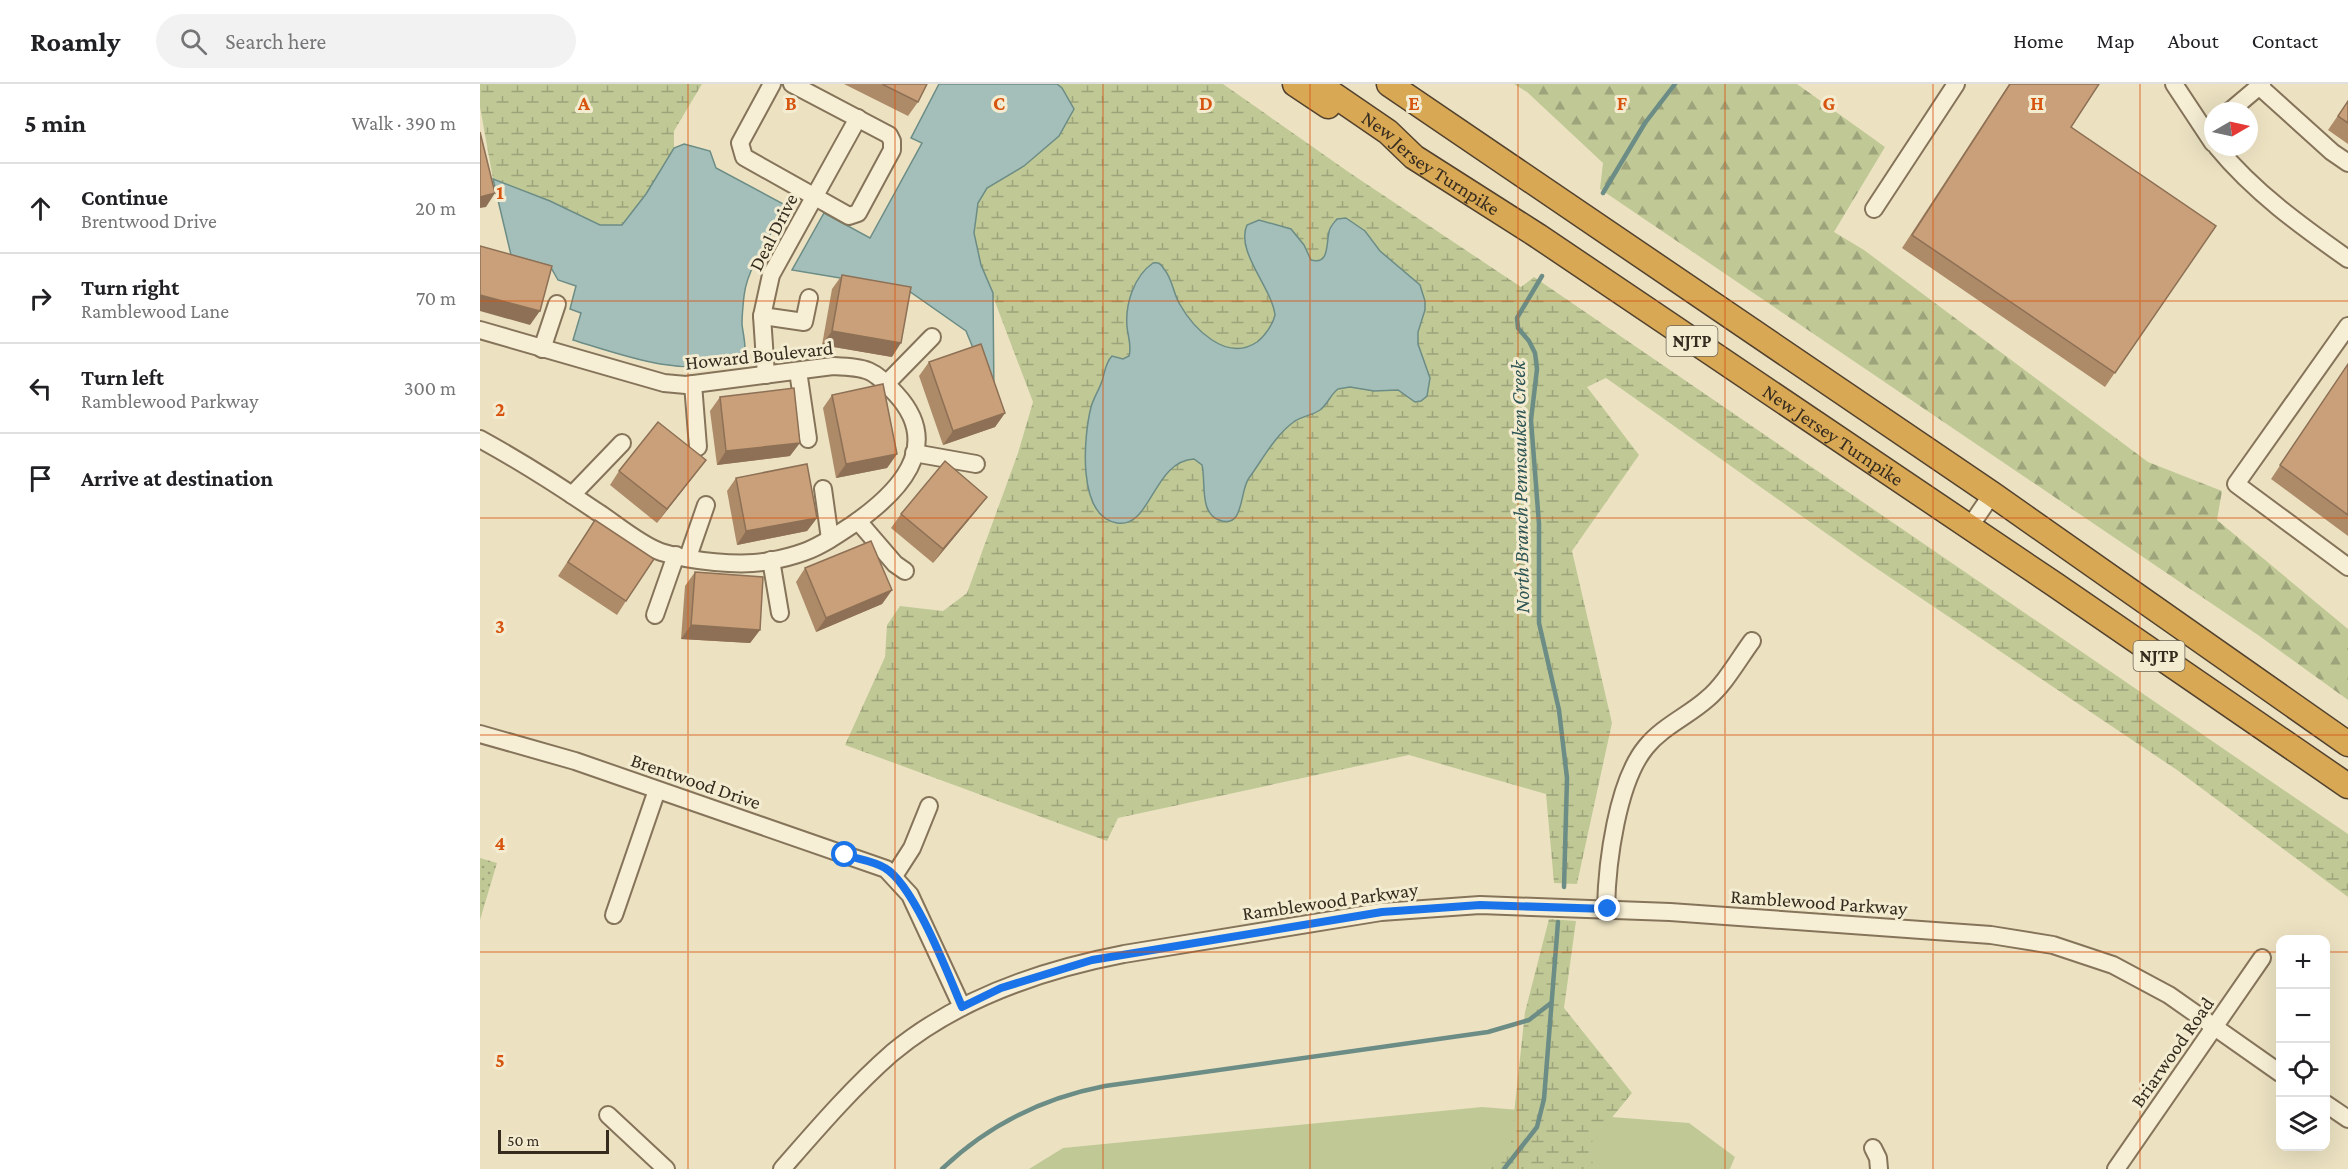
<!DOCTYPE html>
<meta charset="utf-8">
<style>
:root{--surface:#fff;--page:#f2f2f2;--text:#202124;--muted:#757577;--line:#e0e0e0}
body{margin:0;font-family:"Crimson Pro",serif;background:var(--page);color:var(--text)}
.controls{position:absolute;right:18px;bottom:18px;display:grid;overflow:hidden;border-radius:12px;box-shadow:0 6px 24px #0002}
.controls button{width:54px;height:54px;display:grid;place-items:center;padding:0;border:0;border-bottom:2px solid var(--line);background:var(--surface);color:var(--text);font:30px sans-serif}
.compass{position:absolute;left:1724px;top:18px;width:54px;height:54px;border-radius:50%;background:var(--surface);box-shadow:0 6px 24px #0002;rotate:81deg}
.scale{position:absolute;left:18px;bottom:15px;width:111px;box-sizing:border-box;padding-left:6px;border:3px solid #352b1e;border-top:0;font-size:16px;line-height:21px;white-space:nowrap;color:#352b1e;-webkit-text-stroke:4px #f4ecd1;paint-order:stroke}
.stop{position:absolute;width:18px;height:18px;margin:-14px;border:4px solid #1a73e8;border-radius:50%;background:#fff}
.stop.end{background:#1a73e8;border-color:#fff;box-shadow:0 2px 6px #0008}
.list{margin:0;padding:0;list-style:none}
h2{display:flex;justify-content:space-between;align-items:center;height:78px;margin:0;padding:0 24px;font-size:26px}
h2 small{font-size:20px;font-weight:400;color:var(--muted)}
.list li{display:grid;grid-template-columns:39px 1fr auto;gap:18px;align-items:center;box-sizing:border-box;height:90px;padding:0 24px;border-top:2px solid var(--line)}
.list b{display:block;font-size:22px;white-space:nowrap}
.list p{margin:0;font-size:20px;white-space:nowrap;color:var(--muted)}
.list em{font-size:20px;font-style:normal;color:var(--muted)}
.icon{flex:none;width:33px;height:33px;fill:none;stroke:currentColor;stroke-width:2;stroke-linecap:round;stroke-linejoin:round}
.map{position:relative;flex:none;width:1868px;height:1085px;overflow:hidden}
header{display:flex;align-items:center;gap:36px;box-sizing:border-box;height:84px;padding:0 30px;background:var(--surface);border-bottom:2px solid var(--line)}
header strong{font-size:28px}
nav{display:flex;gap:33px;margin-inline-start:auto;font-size:21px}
.search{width:420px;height:54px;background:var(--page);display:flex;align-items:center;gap:15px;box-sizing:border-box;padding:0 21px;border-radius:33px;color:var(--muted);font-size:22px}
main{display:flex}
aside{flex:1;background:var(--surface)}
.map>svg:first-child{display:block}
.green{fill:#c0c996}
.forest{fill:url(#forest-firs)}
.wetland{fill:url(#wetland-marsh)}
.park{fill:url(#park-dots)}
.water{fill:#a4bfb9;stroke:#6c8c86;stroke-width:1.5}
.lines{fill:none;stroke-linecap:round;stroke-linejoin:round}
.stream{stroke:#6c8c86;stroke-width:4.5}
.minor-casing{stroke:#85745a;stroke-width:20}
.highway-casing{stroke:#53422e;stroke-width:27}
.minor{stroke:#f7efd5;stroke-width:16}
.highway{stroke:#d8a855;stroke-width:24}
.wall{fill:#ad8a68}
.shaded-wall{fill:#8d7055}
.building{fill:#c9a079;stroke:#8d7055;stroke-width:1.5}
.route{stroke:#1a73e8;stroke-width:8}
.grid{fill:none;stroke:#d6540e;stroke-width:1.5;stroke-opacity:0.55}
.labels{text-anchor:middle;stroke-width:6;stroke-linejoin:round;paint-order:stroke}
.shield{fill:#f4ecd1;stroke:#6e6554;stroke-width:1.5}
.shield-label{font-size:18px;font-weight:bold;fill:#352b1e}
.street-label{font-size:20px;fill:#352b1e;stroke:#f4ecd1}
.water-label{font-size:21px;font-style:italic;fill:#2d5454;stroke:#f4ecd1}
.grid-label{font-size:20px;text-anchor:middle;font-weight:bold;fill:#d6540e;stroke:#f4ecd1;stroke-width:6;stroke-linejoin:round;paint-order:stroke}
</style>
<header>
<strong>Roamly</strong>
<div class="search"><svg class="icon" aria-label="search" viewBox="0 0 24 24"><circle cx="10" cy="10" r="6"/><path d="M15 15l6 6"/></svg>Search here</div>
<nav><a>Home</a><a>Map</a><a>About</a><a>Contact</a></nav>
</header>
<main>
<aside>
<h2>5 min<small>Walk · 390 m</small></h2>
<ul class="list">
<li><svg class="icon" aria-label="ahead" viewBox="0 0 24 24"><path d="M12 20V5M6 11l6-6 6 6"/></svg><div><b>Continue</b><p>Brentwood Drive</p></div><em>20 m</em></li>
<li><svg class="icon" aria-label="right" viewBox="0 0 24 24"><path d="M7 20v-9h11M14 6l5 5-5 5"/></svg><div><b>Turn right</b><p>Ramblewood Lane</p></div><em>70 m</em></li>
<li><svg class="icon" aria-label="left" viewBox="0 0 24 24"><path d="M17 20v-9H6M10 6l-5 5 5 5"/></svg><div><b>Turn left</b><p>Ramblewood Parkway</p></div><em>300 m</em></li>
<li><svg class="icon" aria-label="arrive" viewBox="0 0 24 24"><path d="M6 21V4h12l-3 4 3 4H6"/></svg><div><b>Arrive at destination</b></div></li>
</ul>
</aside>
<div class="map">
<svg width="1868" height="1085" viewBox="0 0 1868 1085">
<defs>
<pattern id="forest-firs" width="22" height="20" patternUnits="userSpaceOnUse" patternTransform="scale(1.5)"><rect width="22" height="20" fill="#c0c996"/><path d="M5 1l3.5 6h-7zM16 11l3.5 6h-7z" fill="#9da37a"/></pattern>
<pattern id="wetland-marsh" width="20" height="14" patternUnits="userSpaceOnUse" patternTransform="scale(1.5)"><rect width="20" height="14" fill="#c0c996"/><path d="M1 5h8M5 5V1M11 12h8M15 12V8" fill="none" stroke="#9da37a"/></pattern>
<pattern id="park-dots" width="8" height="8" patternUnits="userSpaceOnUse" patternTransform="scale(1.5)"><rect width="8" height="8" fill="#c0c996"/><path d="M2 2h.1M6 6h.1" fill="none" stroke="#9da37a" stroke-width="1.8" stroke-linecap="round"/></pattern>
</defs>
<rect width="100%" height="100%" fill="#ece2c2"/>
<path class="green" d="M1002 1023 1209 1039 1255 1073 1250 1085H549L583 1064Z"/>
<path class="forest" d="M1034 0H1317L1405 63 1354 148 1384 166 1668 378 1742 407 1737 436 1868 545V616L1778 551 1120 105 1123 79 1047 8Z"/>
<g class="wetland">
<path d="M0 0H222L194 47V64L166 111 143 141H120L70 117 13 95 0 23Z"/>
<path d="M577 0H743L870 89 1041 203 1054 193 1868 750V813L1697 686 1384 476 1126 294 1107 303 1159 371 1092 467 1132 639 1097 800 1074 799 1066 710 929 671 638 734 627 757 365 661 405 573 407 541 420 522 463 527 487 509 538 369 553 318 501 181 494 149 498 119 507 104 544 82 582 4Z"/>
<path d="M1069 835 1096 837 1084 924 1152 1009 1111 1059 1113 1085H1010L1030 1067 1045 928Z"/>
</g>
<path class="park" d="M0 774 17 779 0 836Z"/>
<g class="water">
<path d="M459 0H577L582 4 594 25 579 52 544 82 507 104 498 119 494 149 501 181 513 209 514 315 486 247 426 205 312 186 344 129 390 154 442 59 431 54Z"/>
<path d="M204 60 230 67 236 84 307 122C293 147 267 183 264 212 263 221 262 231 262 240 263 252 270 272 258 280 193 290 154 275 93 256L101 229 90 225 96 202 78 196 70 182 31 171 13 95 70 117 120 141H142L166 110 194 64Z"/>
<path d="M866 134 885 147 900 167 940 201 945 217V226L938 248V260L950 294 947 312 941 317 935 318 918 306 894 307 870 303 858 305C850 311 848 320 840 326 833 331 823 332 815 337 795 351 783 375 769 394 759 407 765 446 739 436 719 429 726 397 722 381L714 375C673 377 671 445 637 439 596 432 604 351 611 323 614 313 619 306 622 297 625 288 625 279 632 272L643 275 649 272C652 262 648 253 647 243 645 220 654 192 673 179 679 178 681 180 684 185 692 194 693 208 699 219 713 244 746 279 777 258 785 252 793 240 795 231 792 204 755 167 767 141L779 136 811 145 824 161 831 176C850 181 846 159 849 148 850 142 854 139 857 135Z"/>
</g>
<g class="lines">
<g class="stream">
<path d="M1123 109 1165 39 1195 0"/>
<path d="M1062 192 1037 234 1038 244 1049 257 1055 269 1057 285 1051 336 1059 440V539L1079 626 1087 694 1084 803"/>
<path d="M462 1085C508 1041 563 1014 625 1002L1008 948 1049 936 1071 919"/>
<path d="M1024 1085 1057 1043 1064 1015 1078 838"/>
</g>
<defs>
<g id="minor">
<path d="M292 0 260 59 264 73 369 132 378 129 412 66V57L409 51 312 0"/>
<path d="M1694 0 1733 59"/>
<path d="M1780 3 1852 68 1868 79"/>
<path d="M1750 27 1782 0"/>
<path d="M1737 63C1774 108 1821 142 1868 175"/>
<path d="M1394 125 1476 0"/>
<path d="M282 232 324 238 329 214"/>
<path d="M1868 242 1756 400 1868 483"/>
<path d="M0 246 184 299 206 301 353 282C388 284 392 284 416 310 465 363 417 410 372 441 357 451 341 462 324 468 313 472 301 475 289 477 261 483 209 477 181 468 160 461 135 439 116 427 78 401 40 377 0 355"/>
<path d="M62 265 77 220"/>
<path d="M318 287 328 355"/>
<path d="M286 291 282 232 291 191 378 34"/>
<path d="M213 300 218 363"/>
<path d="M406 300 452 253"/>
<path d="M434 369 496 380"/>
<path d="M343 405 350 455"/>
<path d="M92 411 142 359"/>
<path d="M378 437 415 480 425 487"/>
<path d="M1489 444 1512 410"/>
<path d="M208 473 226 421"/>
<path d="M291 476 300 529"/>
<path d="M175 531 196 471"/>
<path d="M0 650 95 677 406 785 430 811 482 923"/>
<path d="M414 792 432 764 449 722"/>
<path d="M1126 824C1127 779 1137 698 1166 663 1183 642 1208 632 1227 615 1245 600 1258 576 1272 557"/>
<path d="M134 831 177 706"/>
<path d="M1846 1020 1868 1035"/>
<path d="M128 1031 186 1085"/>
<path d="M1393 1064 1398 1074 1399 1085"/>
<path d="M302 1085C337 1045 372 1004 412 969 478 914 561 886 644 870L901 828 1000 821 1190 828 1511 851 1573 861 1633 881 1689 911 1800 989"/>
<path d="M1636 1085 1782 874"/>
</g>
<g id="highway">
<path d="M815 0 848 22"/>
<path id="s1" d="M838 0 908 48 934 73 1058 152 1574 500 1868 702"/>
<path d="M909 0 1512 410 1868 660"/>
</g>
</defs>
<use href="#minor" class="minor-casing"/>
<use href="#highway" class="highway-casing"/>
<use href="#minor" class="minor"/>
<use href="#highway" class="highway"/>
</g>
<g class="wall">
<path d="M364 0H447L438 18 428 32Z"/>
<path d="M1529 0H1619L1591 43 1736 142 1625 303 1422 164Z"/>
<path d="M1868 17V60L1848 46Z"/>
<path d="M362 191 412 273 342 261 352 205Z"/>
<path d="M449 278 525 329 515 343 463 361 439 292Z"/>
<path d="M1868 280V452L1791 395Z"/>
<path d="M352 311 417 370 407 384 356 394 343 324Z"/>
<path d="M240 313 310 372 237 381 230 327Z"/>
<path d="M226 376 216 389 177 439 130 401 139 387Z"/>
<path d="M256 394 337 434 327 447 257 461 247 407Z"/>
<path d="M497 426 453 479 411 444 421 430Z"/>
<path d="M115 436 146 517 137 531 78 492Z"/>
<path d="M325 484 412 506 402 520 336 548 316 498Z"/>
<path d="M215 488 280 546 270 559 201 555 205 502Z"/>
</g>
<g class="shaded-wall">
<path d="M15 109 6 123 0 124V113Z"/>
<path d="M0 211 60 227 50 241 0 227Z"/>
<path d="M352 247 421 259 412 273 342 261Z"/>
<path d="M525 329 515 343 463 361 473 347Z"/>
<path d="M320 359 310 372 237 381 246 367Z"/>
<path d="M417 370 407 384 356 394 366 380Z"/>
<path d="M226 376 216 389 177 439 187 425Z"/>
<path d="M507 413 497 426 453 479 463 465Z"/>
<path d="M337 434 327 447 257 461 266 447Z"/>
<path d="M412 506 402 520 336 548 346 534Z"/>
<path d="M211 541 280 546 270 559 201 555Z"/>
</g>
<g class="building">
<path d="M402 0H447L438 18Z"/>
<path d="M1530 0H1619L1591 43 1736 142 1635 289 1432 151Z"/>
<path d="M1868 17V39L1858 32Z"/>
<path d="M0 48 15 109 0 113Z"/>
<path d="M0 162 72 182 60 227 0 211Z"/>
<path d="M362 191 431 203 421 259 352 247Z"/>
<path d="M501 260 525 329 473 347 449 278Z"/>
<path d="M1868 280V431L1800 381Z"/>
<path d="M403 300 417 370 366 380 352 311Z"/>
<path d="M314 304 320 359 246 367 240 313Z"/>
<path d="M178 338 226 376 187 425 139 387Z"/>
<path d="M465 377 507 413 463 465 421 430Z"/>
<path d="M327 380 337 434 266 447 256 394Z"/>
<path d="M115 436 174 475 146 517 88 478Z"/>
<path d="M391 457 412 506 346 534 325 484Z"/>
<path d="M215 488 283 493 280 546 211 541Z"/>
</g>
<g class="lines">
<path class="route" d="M365 771C378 775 394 777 405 784 434 801 468 890 482 923L521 904 612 876 902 828 1000 821 1128 825"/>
</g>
<path class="grid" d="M208 0V1085M415 0V1085M623 0V1085M830 0V1085M1038 0V1085M1245 0V1085M1453 0V1085M1660 0V1085M0 217H1868M0 434H1868M0 651H1868M0 868H1800M1846 868H1868"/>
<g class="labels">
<g class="shield">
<rect x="1186.5" y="242" width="51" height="30" rx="4.5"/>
<rect x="1653.5" y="557" width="51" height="30" rx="4.5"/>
</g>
<g class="shield-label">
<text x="1212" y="263">NJTP</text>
<text x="1679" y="578">NJTP</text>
</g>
<g class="street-label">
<text dy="7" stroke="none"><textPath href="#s1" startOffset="138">New Jersey Turnpike</textPath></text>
<text transform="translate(293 148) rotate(-63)" y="7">Deal Drive</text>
<text transform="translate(279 271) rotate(-6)" y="7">Howard Boulevard</text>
<text dy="7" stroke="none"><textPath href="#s1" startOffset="624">New Jersey Turnpike</textPath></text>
<text transform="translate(216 697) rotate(19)" y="7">Brentwood Drive</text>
<text transform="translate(850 817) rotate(-8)" y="7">Ramblewood Parkway</text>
<text transform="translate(1339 818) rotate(4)" y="7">Ramblewood Parkway</text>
<text transform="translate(1692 968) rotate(-55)" y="7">Briarwood Road</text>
</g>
<g class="water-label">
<text transform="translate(1040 403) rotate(-91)" y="7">North Branch Pennsauken Creek</text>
</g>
</g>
<g class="grid-label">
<text x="104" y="26">A</text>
<text x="311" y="26">B</text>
<text x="519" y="26">C</text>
<text x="726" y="26">D</text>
<text x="934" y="26">E</text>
<text x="1142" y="26">F</text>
<text x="1349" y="26">G</text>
<text x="1557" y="26">H</text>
<text x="20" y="115">1</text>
<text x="20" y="332">2</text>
<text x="20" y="549">3</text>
<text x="20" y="766">4</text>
<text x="20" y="983">5</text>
</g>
</svg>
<div class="controls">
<button>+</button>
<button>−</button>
<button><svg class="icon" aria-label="locate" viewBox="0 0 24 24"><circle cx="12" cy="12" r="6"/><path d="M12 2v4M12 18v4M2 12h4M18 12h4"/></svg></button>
<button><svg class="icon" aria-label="layers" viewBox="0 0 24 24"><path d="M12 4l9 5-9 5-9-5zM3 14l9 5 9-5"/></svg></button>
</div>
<svg class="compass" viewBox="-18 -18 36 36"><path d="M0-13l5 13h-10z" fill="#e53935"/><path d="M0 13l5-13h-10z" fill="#757577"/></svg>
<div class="scale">50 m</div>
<div class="stop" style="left:365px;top:771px"></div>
<div class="stop end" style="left:1128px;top:825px"></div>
</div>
</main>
